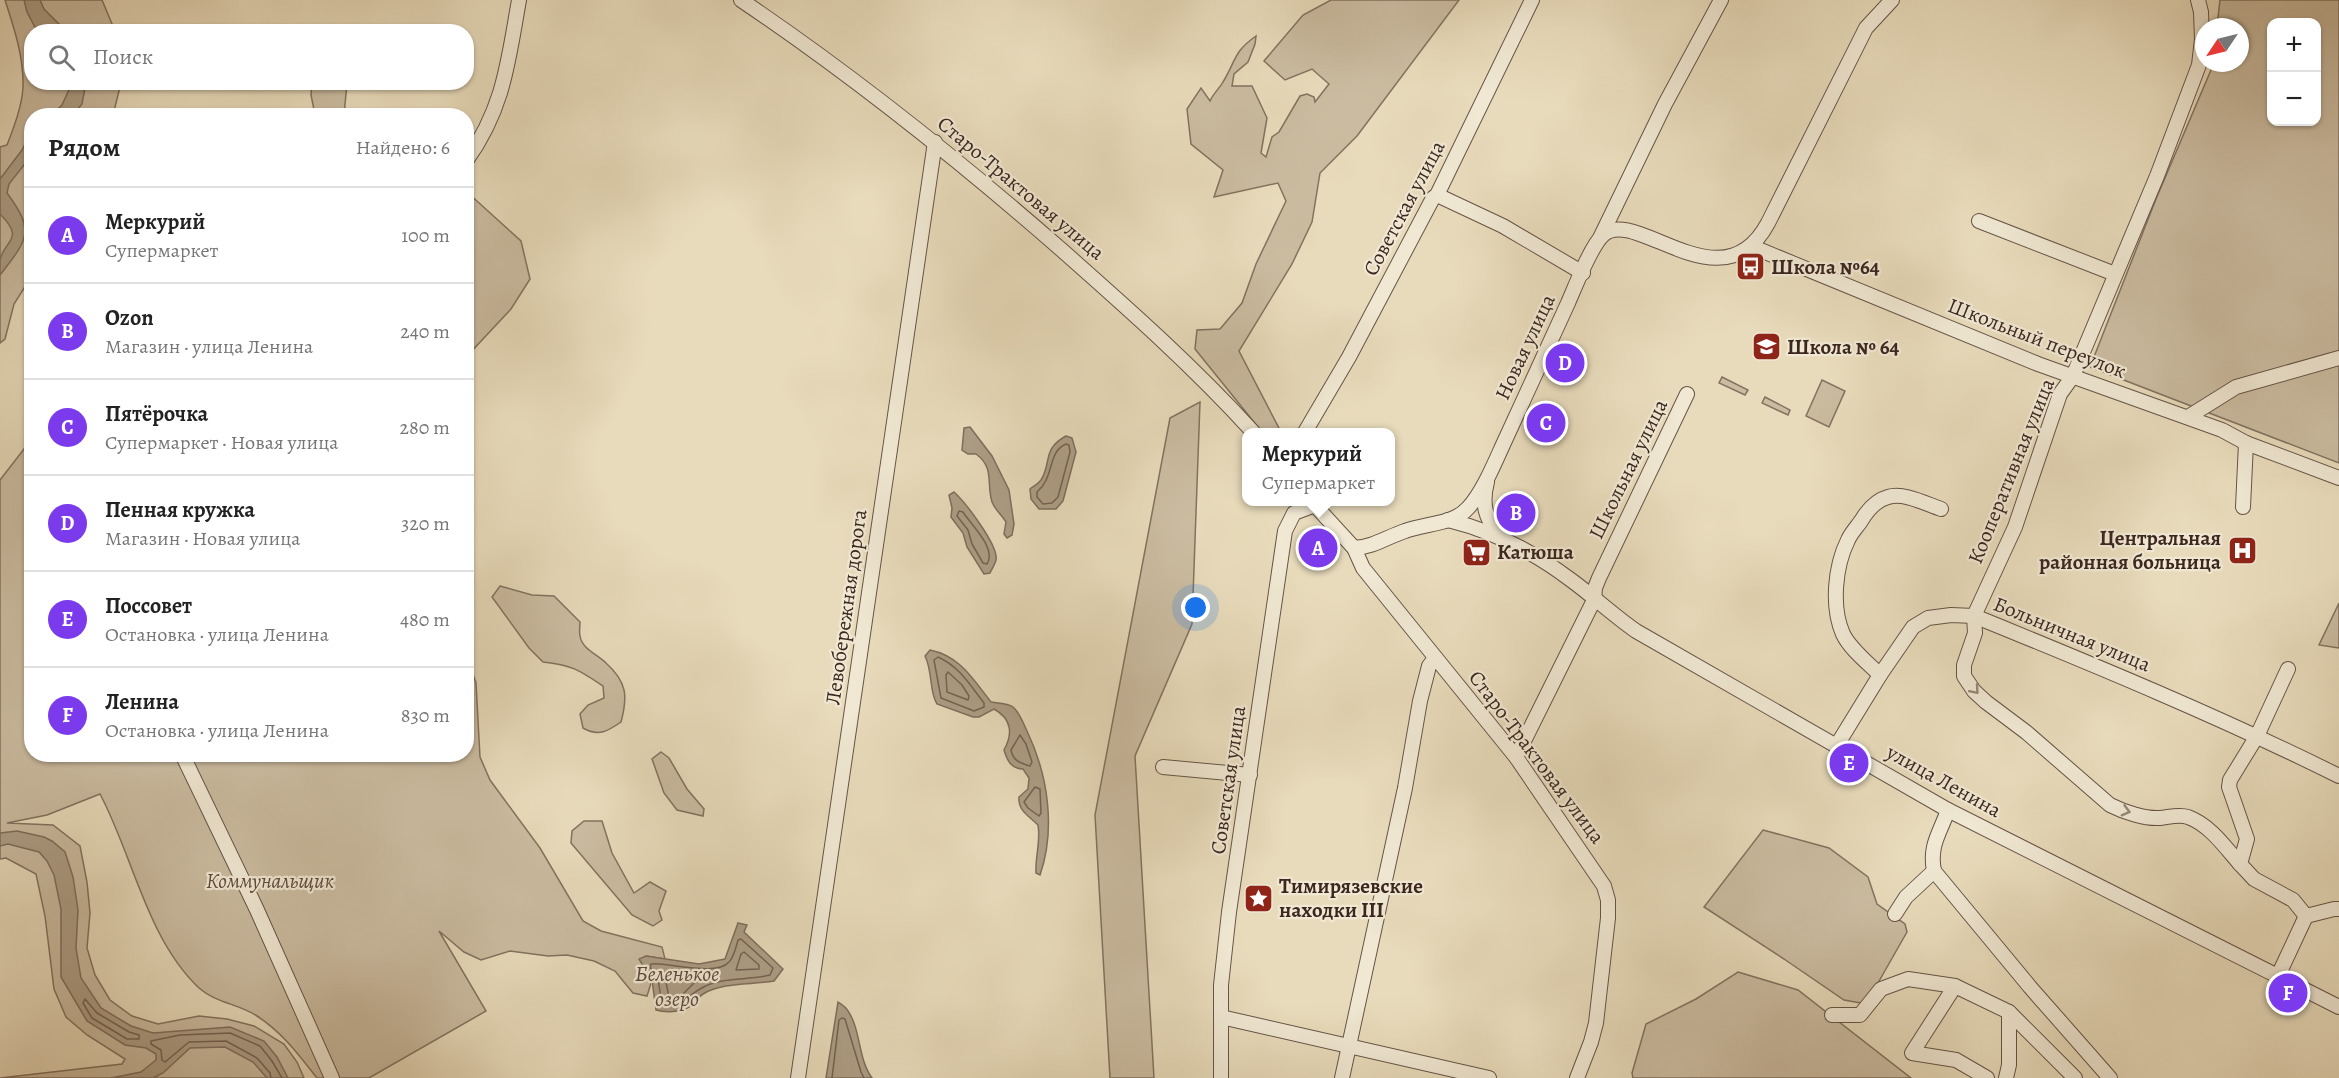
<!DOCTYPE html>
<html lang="ru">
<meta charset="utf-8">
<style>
:root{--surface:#fff;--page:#f2f2f2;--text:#222;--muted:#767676;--line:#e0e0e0;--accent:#7c3aed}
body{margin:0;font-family:Alegreya,serif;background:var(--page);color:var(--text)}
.controls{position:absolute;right:18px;top:18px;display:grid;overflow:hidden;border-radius:12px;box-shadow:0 2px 4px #0004}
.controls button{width:54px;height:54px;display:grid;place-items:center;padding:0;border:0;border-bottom:2px solid var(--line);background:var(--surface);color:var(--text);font:30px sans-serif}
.compass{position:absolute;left:2195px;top:18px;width:54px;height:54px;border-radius:50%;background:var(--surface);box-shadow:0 2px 4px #0004;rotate:235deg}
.you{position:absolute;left:1196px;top:608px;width:21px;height:21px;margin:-15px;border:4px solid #fff;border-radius:50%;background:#1a73e8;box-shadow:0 0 0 9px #1a73e833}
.badge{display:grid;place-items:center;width:39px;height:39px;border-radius:50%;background:var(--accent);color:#fff;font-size:20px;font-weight:700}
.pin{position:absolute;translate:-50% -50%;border:3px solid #fff;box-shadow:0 2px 6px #0006}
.popup{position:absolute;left:1242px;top:428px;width:153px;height:78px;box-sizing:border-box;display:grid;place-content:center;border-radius:12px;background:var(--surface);filter:drop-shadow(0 2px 4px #0005);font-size:20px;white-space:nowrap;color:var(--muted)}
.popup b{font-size:22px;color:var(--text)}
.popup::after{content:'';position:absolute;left:50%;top:100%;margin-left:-12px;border:12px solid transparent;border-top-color:var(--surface)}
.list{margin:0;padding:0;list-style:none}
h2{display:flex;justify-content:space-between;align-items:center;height:78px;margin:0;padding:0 24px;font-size:26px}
h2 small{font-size:20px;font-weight:400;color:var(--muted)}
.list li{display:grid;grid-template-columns:39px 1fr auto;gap:18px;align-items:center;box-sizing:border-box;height:96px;padding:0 24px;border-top:2px solid var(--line)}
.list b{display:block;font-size:22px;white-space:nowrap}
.list p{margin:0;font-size:20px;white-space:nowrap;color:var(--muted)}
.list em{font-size:20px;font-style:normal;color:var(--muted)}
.icon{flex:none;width:33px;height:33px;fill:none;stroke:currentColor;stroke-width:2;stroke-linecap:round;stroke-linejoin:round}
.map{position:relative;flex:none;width:2339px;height:1078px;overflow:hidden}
.search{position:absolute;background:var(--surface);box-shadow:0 2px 4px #0004;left:24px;top:24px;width:450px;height:66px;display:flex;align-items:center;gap:15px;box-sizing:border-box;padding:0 21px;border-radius:24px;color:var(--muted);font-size:22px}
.panel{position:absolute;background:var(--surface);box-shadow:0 2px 4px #0004;left:24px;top:108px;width:450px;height:654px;border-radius:24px}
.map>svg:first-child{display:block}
.green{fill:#cbbca1;stroke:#837260;stroke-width:1.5;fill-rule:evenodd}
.water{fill:#ad9e86;stroke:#7f6e5d;stroke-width:1.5}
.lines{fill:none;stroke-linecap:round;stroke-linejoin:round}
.shore{stroke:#746253;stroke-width:1.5}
.minor-casing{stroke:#665447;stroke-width:16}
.minor{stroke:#f0e8d3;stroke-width:14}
.oneway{stroke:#96887a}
.labels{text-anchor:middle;stroke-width:4.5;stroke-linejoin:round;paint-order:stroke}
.street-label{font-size:21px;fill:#3b2720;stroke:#f0e8d3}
.poi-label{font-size:21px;font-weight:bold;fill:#3b2720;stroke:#f0e8d3;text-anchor:start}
.park-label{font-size:21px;font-style:italic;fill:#5f4c40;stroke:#f0e8d3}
.water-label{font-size:22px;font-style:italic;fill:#5d4b3f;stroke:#f0e8d3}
</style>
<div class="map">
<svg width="2339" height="1078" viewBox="0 0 2339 1078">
<rect width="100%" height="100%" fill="#e8dbbb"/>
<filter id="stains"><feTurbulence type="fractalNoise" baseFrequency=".00333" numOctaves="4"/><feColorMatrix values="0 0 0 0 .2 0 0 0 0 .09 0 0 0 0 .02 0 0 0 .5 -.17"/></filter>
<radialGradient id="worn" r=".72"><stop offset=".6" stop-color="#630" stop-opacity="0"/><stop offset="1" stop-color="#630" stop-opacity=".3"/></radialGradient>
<g class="green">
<path d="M5 0H102L115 31 32 32V82L121 83 113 115 32 116 31 277 14 304 5 339 0 343V147L7 145C14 127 22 106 23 87 24 57 14 28 5 0Z"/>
<path d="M1331 0H1459L1357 136 1320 173 1312 222 1292 264 1239 351 1281 432H1262L1195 349 1197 330 1220 329 1242 303 1256 264 1286 201 1278 183 1214 197 1223 170 1191 144 1187 109 1201 88 1210 101C1213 94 1219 89 1223 82 1236 61 1233 52 1256 36L1255 44 1248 62 1234 74 1232 86H1252L1267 118 1261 153 1266 157 1272 137 1279 132 1300 96 1307 94 1314 97 1315 102 1329 84 1312 69 1285 80 1264 61 1303 15Z"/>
<path d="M2220 0H2339V463L2090 367 2156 199 2214 63H2240V27H2217ZM2272 22H2316V122H2272Z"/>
<path d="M312 83H347L344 115H315L311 95Z"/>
<path d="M467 192 521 241 530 279 511 309 467 356Z"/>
<path d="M1722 377 1748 390 1745 395 1719 383Z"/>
<path d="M1822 380 1845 391 1829 427 1806 416Z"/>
<path d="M1765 397 1790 410 1788 415 1762 403Z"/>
<path d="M1200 402 1192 624 1135 756 1154 1078H1110L1095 815 1170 418Z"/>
<path d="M31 440 32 754H466L467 658 476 683 480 757 490 780 540 848 583 921 601 931 662 947 665 959 646 956 644 969 652 980 647 996 633 993 615 971 594 961 567 955 548 956 510 951 481 960 464 952 439 931 486 1011 369 1078H317C299 1055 282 1032 257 1016 239 1004 216 1003 199 988 147 939 133 856 100 794L47 815 7 823 53 825 80 846 87 882 90 913 87 948 95 975 110 1000 132 1016 158 1024 199 1016 227 1019 254 1026 284 1044 297 1062 304 1078H0L122 1064 125 1059 87 1035 66 1017 54 989 45 916 36 874 6 858 0 859V480Z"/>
<path d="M500 586 532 595 554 596 580 622C580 626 579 632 580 636 582 649 597 654 606 663 627 682 628 696 621 722 608 731 599 737 583 728L580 714 588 705 604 698 603 686C579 670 572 665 543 662L529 648 492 597Z"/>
<path d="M2339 603V648L2319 645Z"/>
<path d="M661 752 669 758 687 789 704 809 703 816 677 810 664 793 652 759Z"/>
<path d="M584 821H602L612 853 634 893 650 882 666 891 659 911 662 920 653 926 632 915 571 843 572 831Z"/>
<path d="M1763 830 1829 848 1868 877 1877 904 1905 924 1907 932 1866 1004 1844 1000 1784 959 1704 907Z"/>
<path d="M1738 972 1798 990 1911 1078H1633L1632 1073 1646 1024 1696 999Z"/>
</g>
<g class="water">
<path d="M24 0H40L44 9 66 31H37L27 12Z"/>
<path d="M72 83H86L82 104 73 115H52L62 105Z"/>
<path d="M31 132V156L9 184 7 193C36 232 27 240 0 275 0 270 0 265 0 260 4 240 26 240 0 214V179L22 150Z"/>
<path d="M970 427 992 456 1009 490 1014 524 1012 535 1007 538 1004 534 1006 522C1002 515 995 510 992 502 986 482 995 468 976 454H968L962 450 964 428Z"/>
<path d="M1066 436 1072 438 1076 452 1063 501 1056 509H1039L1031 499 1030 489C1034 486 1038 484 1041 480 1052 462 1042 449 1066 436Z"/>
<path d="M954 492C965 502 999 546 996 560 995 564 992 569 990 573L984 574 967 547 963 533 951 517 952 508 949 495Z"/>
<path d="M930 650C960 656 973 679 991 702 997 703 1008 703 1013 707 1020 713 1023 723 1027 731 1048 775 1056 829 1040 875L1036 873C1035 856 1041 842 1038 825 1029 816 1018 811 1019 797L1028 789 1029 778 1023 769C1011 769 1007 760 1004 750 1013 734 1012 719 994 709L979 717H973L937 704C929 692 933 672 925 656Z"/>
<path d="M17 831 44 837 52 841 65 852 73 877 78 910 76 948 81 978 101 1008 131 1026 153 1033 230 1027 264 1041 277 1057 288 1078H267L253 1062 225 1047 190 1048 163 1073 153 1078H111L141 1072 156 1060V1054L146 1048 125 1045 87 1021 61 977V909L54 875 47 861 39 852 8 844 0 846V833Z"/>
<path d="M738 923 747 925 744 932 783 969 774 981C751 985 723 982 703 994 698 997 694 1004 689 1007 680 1012 666 1013 656 1010L652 980 639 959 646 956 699 964 725 959Z"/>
<path d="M838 1002C841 1004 846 1007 848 1011 861 1030 858 1059 872 1078H826Z"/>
</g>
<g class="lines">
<g class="shore">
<path d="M1066 444 1069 445 1070 452 1058 497 1052 503 1043 504 1037 497V492C1055 477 1047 452 1066 444Z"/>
<path d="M959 511 963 512C971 525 997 548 987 564L983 563 972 544 968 530 957 516Z"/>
<path d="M938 657C960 667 970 685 984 703V707L974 711 941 698 934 660Z"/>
<path d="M948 672 962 685 969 696 968 700 947 692 946 675Z"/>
<path d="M1020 735 1026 744 1032 762 1030 766C1020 763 1013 761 1011 750Z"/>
<path d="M1035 787 1040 789 1041 813 1039 816 1028 808 1024 802Z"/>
<path d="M741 939 773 968 770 975C748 981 721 976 700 989 687 996 680 1010 662 1005L658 979 650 967 651 964C668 962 716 977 729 962 734 957 736 947 738 940Z"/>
<path d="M744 952 759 965V969L736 970 741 954Z"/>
<path d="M668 973 695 977 697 980 682 995 669 998 665 976Z"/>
<path d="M85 999 97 1013 129 1032 139 1035V1039H127L92 1018 83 1003Z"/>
<path d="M271 1078 270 1073 257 1058 226 1041 189 1042 165 1062 162 1060 161 1050 151 1044V1041L180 1035 230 1033 260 1046 272 1061 282 1078"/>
<path d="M832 1078 839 1020 842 1018 845 1019 861 1072 864 1078"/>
</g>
<defs>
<g id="minor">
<path d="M741 0C852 75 955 157 1056 245 1125 306 1191 364 1253 432"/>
<path d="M2198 0 2201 12 2202 39 2199 65 2157 176 2073 376 2060 394 2015 527 1974 616 1975 633 1964 665V676L1974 691 1986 702 2026 732 2110 805C2124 812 2145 819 2160 818 2170 817 2179 814 2188 817 2210 825 2225 847 2240 864"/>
<path d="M466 161C504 108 508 62 519 0"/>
<path d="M1437 195 1503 226 1583 273"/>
<path d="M1979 221 2115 274"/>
<path d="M1601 236 1665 104 1721 0"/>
<path d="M1753 247 2038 364 2222 430 2246 443 2243 507"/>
<path d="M2188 417 2236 387 2339 358"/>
<path d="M1305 432 1349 357 1433 198 1437 195 1532 0"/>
<path d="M2246 443 2339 478"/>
<path d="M1487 482C1481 505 1486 517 1498 536"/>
<path d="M1312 502 1354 548 1363 568 1516 757 1604 886 1608 900V918L1596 1023 1591 1042 1577 1078"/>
<path d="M1448 520C1493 531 1534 552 1571 580 1593 596 1613 615 1636 631L1948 810 2339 1007"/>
<path d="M1354 548C1373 547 1387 537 1405 531 1425 523 1453 525 1468 508 1484 491 1497 457 1507 436 1527 392 1547 348 1568 303 1575 287 1591 246 1603 235 1635 205 1722 309 1768 223L1866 28 1892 0"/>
<path d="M2288 669 2257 736 2230 780 2229 787 2247 839 2240 864 2254 879 2293 900 2306 916"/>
<path d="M1880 675C1868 663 1850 649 1843 634 1831 607 1835 566 1848 540 1851 533 1857 527 1861 521 1867 511 1876 500 1888 497 1904 492 1926 504 1941 509"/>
<path d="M1837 745 1880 675 1913 627 1928 618 1951 615 1974 616C2097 666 2220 717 2339 776"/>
<path d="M182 754 257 910 332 1078"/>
<path d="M1516 757 1594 600 1595 588 1599 578 1687 394"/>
<path d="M1163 767 1250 775"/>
<path d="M1934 871 2030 987 2110 1078"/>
<path d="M1895 914 1906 897 1934 871C1929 845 1940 833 1948 810"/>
<path d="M2278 976 2306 916 2334 909H2339"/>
<path d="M1832 1015H1860L1881 989 1908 979 1955 986"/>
<path d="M1221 1017 1489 1078"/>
<path d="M798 1078 935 142"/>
<path d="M1221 1078V985L1229 912 1285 531 1294 513 1315 505"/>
<path d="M1342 1078 1405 788 1420 701 1429 666 1435 658"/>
<path d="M1987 1078 1956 1060 1912 1053 1955 986 2009 1012 2075 1078"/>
<path d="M2006 1078 2009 1065V1012"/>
</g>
</defs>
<use href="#minor" class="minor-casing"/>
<use href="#minor" class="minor"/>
</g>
<defs><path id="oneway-chevron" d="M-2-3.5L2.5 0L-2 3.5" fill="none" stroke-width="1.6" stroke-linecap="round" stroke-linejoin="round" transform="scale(1.5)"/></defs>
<g class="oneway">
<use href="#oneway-chevron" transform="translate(1975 690) rotate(49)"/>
<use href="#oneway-chevron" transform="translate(2126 811) rotate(15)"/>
</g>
<defs>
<symbol id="bus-square" viewBox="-11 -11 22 22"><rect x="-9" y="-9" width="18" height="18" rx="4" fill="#8f2418" stroke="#f0e8d3"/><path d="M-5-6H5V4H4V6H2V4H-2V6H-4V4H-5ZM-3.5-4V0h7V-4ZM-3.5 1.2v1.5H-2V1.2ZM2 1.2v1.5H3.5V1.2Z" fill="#fff"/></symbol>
<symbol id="school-square" viewBox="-11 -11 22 22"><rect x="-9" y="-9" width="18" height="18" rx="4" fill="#8f2418" stroke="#f0e8d3"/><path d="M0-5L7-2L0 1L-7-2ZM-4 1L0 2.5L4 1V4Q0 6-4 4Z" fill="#fff"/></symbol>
<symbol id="hospital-square" viewBox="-11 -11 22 22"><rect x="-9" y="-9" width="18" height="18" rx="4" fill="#8f2418" stroke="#f0e8d3"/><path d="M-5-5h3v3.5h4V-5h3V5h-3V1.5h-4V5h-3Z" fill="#fff"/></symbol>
<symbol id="supermarket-square" viewBox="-11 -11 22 22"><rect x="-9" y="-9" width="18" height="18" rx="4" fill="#8f2418" stroke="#f0e8d3"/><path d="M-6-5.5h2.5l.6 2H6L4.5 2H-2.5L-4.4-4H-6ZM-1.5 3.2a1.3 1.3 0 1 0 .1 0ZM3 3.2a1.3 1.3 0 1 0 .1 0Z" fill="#fff"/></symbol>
<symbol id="sight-square" viewBox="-11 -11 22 22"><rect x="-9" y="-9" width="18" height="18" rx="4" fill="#8f2418" stroke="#f0e8d3"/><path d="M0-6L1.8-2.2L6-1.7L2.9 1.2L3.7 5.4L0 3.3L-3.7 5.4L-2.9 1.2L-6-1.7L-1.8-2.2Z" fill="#fff"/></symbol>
</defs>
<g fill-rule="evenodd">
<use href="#bus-square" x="1734" y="250" width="33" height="33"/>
<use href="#school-square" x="1750" y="330" width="33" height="33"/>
<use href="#hospital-square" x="2226" y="534" width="33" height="33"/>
<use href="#supermarket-square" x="1460" y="536" width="33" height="33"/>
<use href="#sight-square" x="1242" y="882" width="33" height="33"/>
</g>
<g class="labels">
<g class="street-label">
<text transform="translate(1021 188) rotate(40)" y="7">Старо-Трактовая улица</text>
<text transform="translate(1404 208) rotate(-62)" y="7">Советская улица</text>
<text transform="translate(2037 338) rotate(21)" y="7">Школьный переулок</text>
<text transform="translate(1525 347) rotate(-65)" y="7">Новая улица</text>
<text transform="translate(1628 469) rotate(-64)" y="7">Школьная улица</text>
<text transform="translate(2011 471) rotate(-68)" y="7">Кооперативная улица</text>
<text transform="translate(846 607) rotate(-82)" y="7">Левобережная дорога</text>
<text transform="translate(2072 634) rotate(22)" y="7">Больничная улица</text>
<text transform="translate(1537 757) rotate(53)" y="7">Старо-Трактовая улица</text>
<text transform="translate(1228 780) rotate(-82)" y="7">Советская улица</text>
<text transform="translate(1944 781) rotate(29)" y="7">улица Ленина</text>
</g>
<g class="poi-label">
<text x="1771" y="274">Школа №64</text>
<text x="1787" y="354">Школа № 64</text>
<text x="2221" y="545" text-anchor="end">Центральная<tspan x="2221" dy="24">районная больница</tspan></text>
<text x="1497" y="559">Катюша</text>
<text x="1279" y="893">Тимирязевские<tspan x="1279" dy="24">находки III</tspan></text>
</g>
<g class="park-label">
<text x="270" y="888">Коммунальщик</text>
</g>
<g class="water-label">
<text x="677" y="981">Беленькое<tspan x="677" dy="25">озеро</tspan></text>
</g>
</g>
<rect width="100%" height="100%" filter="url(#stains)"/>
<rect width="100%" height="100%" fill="url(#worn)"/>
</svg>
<div class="controls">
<button>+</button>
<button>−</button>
</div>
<svg class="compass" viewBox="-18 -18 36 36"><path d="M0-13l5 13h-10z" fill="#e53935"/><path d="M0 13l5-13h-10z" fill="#767676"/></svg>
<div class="you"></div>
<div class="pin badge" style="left:1318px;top:548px">A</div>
<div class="popup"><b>Меркурий</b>Супермаркет</div>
<div class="pin badge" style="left:1516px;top:513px">B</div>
<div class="pin badge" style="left:1546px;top:423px">C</div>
<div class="pin badge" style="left:1565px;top:363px">D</div>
<div class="pin badge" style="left:1849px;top:763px">E</div>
<div class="pin badge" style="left:2288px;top:993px">F</div>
<div class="search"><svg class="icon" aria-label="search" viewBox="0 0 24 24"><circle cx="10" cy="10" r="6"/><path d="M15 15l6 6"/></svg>Поиск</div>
<section class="panel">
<h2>Рядом<small>Найдено: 6</small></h2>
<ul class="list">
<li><span class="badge">A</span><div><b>Меркурий</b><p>Супермаркет</p></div><em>100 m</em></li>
<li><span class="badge">B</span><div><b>Ozon</b><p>Магазин · улица Ленина</p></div><em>240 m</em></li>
<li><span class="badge">C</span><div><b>Пятёрочка</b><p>Супермаркет · Новая улица</p></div><em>280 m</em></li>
<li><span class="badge">D</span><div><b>Пенная кружка</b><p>Магазин · Новая улица</p></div><em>320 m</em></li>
<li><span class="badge">E</span><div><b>Поссовет</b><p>Остановка · улица Ленина</p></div><em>480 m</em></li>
<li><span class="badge">F</span><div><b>Ленина</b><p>Остановка · улица Ленина</p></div><em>830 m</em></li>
</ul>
</section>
</div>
